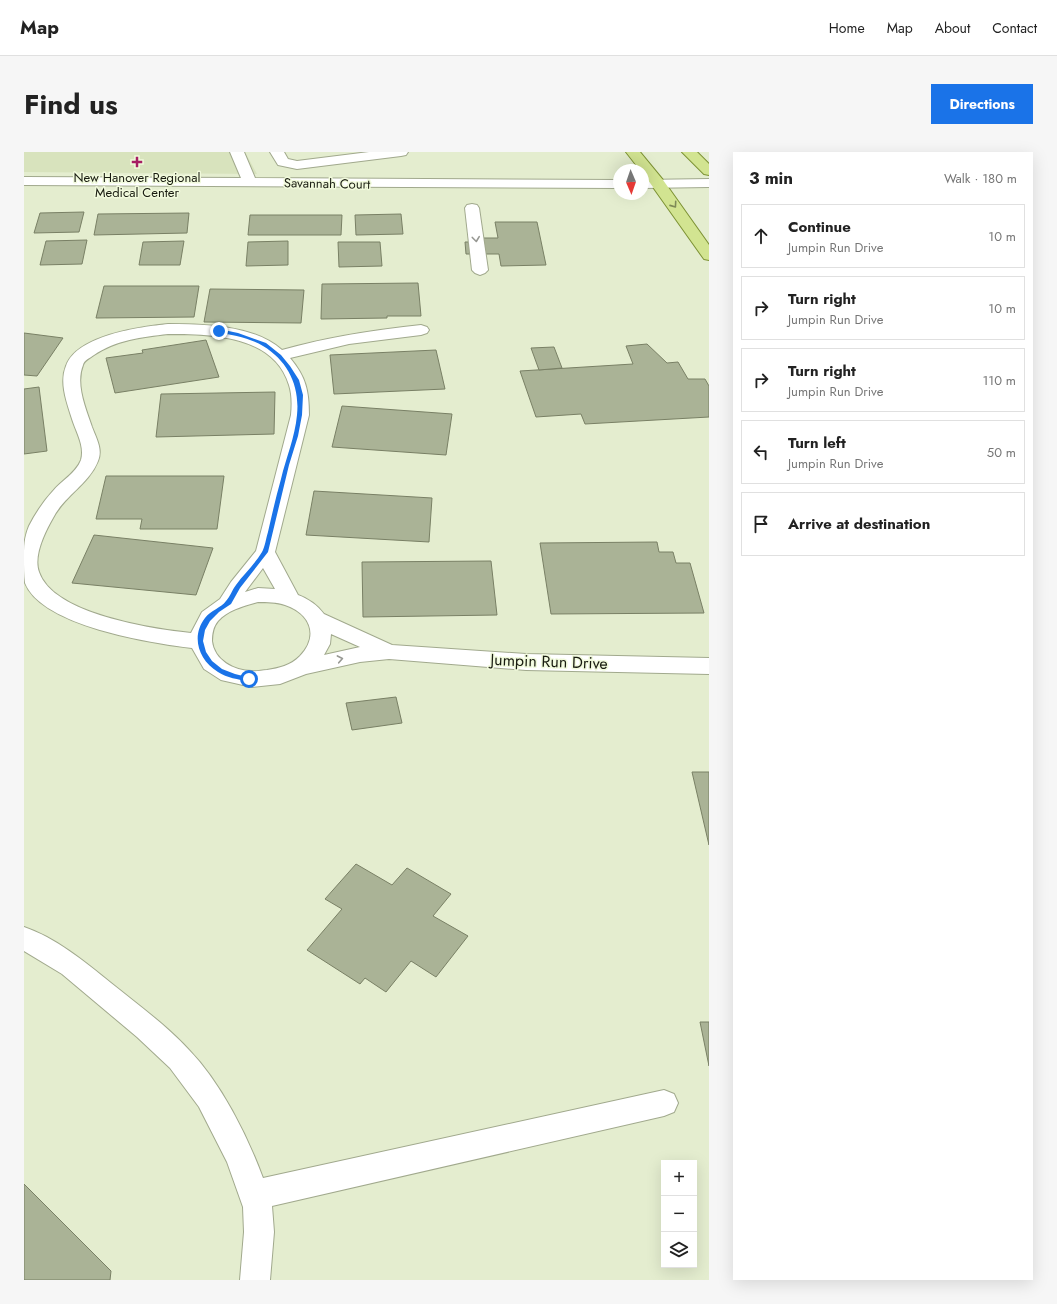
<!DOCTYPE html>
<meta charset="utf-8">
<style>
:root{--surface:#fff;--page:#f6f6f6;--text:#222;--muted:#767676;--line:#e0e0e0;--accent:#1a73e8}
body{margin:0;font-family:Jost,sans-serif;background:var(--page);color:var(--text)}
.controls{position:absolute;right:12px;bottom:12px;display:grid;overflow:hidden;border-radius:0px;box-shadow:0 4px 16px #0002}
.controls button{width:36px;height:36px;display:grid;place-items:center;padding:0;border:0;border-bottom:1px solid var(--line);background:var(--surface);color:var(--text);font:20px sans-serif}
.compass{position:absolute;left:589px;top:12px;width:36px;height:36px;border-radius:50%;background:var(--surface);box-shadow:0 4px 16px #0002;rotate:178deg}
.stop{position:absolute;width:12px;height:12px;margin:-9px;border:3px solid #1a73e8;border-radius:50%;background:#fff}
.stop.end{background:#1a73e8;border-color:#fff;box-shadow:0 1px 4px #0008}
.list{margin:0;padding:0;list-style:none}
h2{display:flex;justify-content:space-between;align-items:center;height:52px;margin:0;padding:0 16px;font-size:17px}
h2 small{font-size:13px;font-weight:400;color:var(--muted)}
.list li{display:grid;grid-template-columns:26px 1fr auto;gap:12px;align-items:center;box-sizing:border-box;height:64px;margin:0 8px 8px;padding:0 8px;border:1px solid var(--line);border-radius:0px}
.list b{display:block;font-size:15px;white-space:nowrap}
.list p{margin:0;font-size:13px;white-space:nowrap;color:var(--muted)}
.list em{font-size:13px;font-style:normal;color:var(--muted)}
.icon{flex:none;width:22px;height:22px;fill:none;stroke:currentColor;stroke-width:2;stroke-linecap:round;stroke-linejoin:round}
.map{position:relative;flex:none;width:685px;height:1128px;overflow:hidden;border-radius:0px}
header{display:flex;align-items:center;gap:24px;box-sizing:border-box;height:56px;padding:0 20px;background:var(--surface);border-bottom:1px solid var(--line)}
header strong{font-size:19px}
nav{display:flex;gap:22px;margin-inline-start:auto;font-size:14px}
.intro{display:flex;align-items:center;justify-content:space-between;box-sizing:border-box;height:96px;padding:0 24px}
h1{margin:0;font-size:28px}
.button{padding:10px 18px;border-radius:0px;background:var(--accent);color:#fff;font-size:14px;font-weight:700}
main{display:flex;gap:24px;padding:0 24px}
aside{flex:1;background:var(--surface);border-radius:0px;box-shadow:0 4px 16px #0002}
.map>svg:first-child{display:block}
.built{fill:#d8e3bd}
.building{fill:#aab396;stroke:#798065}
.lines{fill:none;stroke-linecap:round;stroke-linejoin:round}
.minor-casing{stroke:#a1a98d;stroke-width:2}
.major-casing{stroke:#7d9234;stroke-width:2}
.minor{fill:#fff;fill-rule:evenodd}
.major{fill:#d2e491;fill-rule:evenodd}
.oneway{stroke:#7e8a57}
.oneway2{stroke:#979893}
.route{fill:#1a73e8}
.poi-dot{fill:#a61d63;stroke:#f1fadc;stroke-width:1.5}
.labels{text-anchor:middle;stroke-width:3;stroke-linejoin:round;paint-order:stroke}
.far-poi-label{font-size:13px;fill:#181b10;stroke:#f1fadc}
.far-street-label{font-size:13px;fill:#181b10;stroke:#f1fadc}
.street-label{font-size:16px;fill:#181b10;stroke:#f1fadc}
</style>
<header>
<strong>Map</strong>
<nav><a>Home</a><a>Map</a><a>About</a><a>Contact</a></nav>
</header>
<div class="intro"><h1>Find us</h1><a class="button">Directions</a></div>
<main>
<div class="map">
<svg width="685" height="1128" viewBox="0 0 685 1128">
<rect width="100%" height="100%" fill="#e4edcf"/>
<path class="built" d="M0 0H221L233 22 0 20Z"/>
<g class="building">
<path d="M60 60 55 80 10 81 16 61Z"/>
<path d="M165 61 163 81 70 83 74 62Z"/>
<path d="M377 62 379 82 332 83 331 63Z"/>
<path d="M226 63H318L317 83H224Z"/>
<path d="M471 70H513L522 113 477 114 475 102H442L441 90H454L453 86H474Z"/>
<path d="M63 88 58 112 16 113 22 89Z"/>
<path d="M160 89 156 113H115L119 90Z"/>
<path d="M264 89V113L222 114 224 90Z"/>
<path d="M314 90H356L358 114 315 115Z"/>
<path d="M394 131 397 164H363V166L297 167 298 132Z"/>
<path d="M80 134H175L170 165 72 166Z"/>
<path d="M186 137 280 138 277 171 180 170Z"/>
<path d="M0 181 39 186 13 224 0 223Z"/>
<path d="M182 188 195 225 91 241 82 206 119 201 118 198Z"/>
<path d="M623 192 643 211 654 210 664 227H681L685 234V265L561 272 557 262 512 265 496 219 609 212 602 194Z"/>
<path d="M530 195 538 216 515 218 507 196Z"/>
<path d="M412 198 421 237 310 242 306 203Z"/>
<path d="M15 235 23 299 0 302V237Z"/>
<path d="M251 240 250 282 132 285 137 242Z"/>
<path d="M318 254 428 262 422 303 308 295Z"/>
<path d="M82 324H200L193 377H116L118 367H72Z"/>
<path d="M290 339 408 346 405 390 282 383Z"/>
<path d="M70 383 189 396 172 443 48 431Z"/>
<path d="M633 390 635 400H649L652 411H666L680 461 527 462 516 391Z"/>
<path d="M467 409 473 463 339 465 338 410Z"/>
<path d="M372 545 378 571 328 578 322 551Z"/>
<path d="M668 620H685V693Z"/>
<path d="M332 712 368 733 383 716 427 742 409 764 444 784 412 825 387 809 362 840 341 826 336 832 283 798 318 757 301 747Z"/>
<path d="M676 870H685V914Z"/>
<path d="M0 1032 87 1119 86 1128H0Z"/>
</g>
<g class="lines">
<defs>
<g id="minor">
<path d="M206 0H220L231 26 595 28V36L0 33V25L217 26Z"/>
<path d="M246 0H260L264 7 273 9 345 0H384L382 3 377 4 273 17 254 13Z"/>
<path d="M685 27V35L619 36V28Z"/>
<path d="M448 52 453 53 455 56 464 118 461 121 456 123 451 121 448 118 441 56 443 53Z"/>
<path d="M144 172C180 172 230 173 258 198 304 185 350 178 397 173L403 175 405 178 403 181 397 183 325 192 266 206C282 225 285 239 285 263L251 400 274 443C285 447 293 453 300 462L368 493 502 502 685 506V522L502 518 365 507 336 510 282 522 256 532 228 535 197 528 180 517 168 496C126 491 18 474 1 431 0 424 0 414 0 407 0 394 0 386 5 374 11 362 19 350 29 339 37 329 52 321 57 308 61 294 52 280 48 267 43 251 35 231 42 214 53 183 116 175 144 172ZM144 182C187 182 250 183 265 233 268 242 268 253 267 263L232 399 207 430 196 447 178 460 167 481C128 477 29 462 15 420 9 404 21 380 29 366 40 344 65 332 74 309 79 297 72 286 68 275 62 257 51 232 59 213 60 208 66 206 70 203 92 188 118 185 144 182ZM239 416 251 437 234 436 221 440ZM234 450C243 450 253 450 261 453 287 462 295 484 276 504 266 514 255 516 243 518 238 518 232 520 228 519 210 519 190 508 188 489 188 482 189 475 194 469 204 458 220 454 234 450ZM307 482 336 495 300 503 306 492Z"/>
<path d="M0 775C32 786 60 809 87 831 113 852 142 873 165 898 197 931 223 983 239 1026L640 938 650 942 654 951 650 960 640 964 248 1054 250 1080 246 1128H216L220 1080 219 1055 203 1010 175 955 146 916 113 885 38 822 0 799Z"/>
</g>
<g id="major">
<path d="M602 0H616L639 28 685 93V108L680 107 619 21V18H616Z"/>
<path d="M658 0H673L685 12V23L680 22Z"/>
</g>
</defs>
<use href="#minor" class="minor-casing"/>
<use href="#major" class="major-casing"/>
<use href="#minor" class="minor"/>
<use href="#major" class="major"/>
</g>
<defs><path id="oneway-chevron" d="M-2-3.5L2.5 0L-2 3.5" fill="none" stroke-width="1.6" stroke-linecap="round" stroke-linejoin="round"/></defs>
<use class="oneway" href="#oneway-chevron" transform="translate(650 53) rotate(55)"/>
<g class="oneway2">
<use href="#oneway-chevron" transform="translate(452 87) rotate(83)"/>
<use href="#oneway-chevron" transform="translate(316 507) rotate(-11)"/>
</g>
<path class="route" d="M195 177 214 181 242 191 257 203 266 214 275 228 279 243 278 263 274 284 265 313 244 400 216 436 207 452 195 460 186 469 181 478 179 489 182 500 188 509 198 517 211 522 227 526 228 527 225 530C214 527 203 526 194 520 174 508 167 484 181 466 187 458 197 456 202 449 206 445 208 438 212 433 220 422 231 412 238 400 241 395 242 386 244 380 248 362 252 345 257 327 262 306 271 285 273 263 276 234 264 209 239 194 226 186 208 183 193 180Z"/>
<path class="poi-dot" d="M111 4h4v4h4v4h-4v4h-4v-4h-4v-4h4z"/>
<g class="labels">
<g class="far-poi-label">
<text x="113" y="30">New Hanover Regional<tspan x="113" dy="15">Medical Center</tspan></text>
</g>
<g class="far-street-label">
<text transform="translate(303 31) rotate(1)" y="5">Savannah Court</text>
</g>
<g class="street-label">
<text transform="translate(525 509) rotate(2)" y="6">Jumpin Run Drive</text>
</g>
</g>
</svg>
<div class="controls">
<button>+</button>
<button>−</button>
<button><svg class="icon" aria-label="layers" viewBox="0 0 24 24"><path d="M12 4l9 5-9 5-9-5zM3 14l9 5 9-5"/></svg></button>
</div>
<svg class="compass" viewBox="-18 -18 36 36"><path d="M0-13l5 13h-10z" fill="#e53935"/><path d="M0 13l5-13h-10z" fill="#767676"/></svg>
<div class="stop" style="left:225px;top:527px"></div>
<div class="stop end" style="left:195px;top:179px"></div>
</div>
<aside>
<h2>3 min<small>Walk · 180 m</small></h2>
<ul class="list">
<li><svg class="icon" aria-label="ahead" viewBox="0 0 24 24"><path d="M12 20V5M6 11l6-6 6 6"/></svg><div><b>Continue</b><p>Jumpin Run Drive</p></div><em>10 m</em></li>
<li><svg class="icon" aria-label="right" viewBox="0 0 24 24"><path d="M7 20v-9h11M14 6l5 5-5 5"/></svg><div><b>Turn right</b><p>Jumpin Run Drive</p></div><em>10 m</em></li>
<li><svg class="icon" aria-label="right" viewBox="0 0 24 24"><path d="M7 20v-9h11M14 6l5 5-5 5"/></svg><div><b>Turn right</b><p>Jumpin Run Drive</p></div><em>110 m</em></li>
<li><svg class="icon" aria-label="left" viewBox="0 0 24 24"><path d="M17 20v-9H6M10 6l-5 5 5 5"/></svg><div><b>Turn left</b><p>Jumpin Run Drive</p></div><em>50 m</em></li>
<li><svg class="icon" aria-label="arrive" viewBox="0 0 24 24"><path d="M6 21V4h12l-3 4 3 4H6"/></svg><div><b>Arrive at destination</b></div></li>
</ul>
</aside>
</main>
